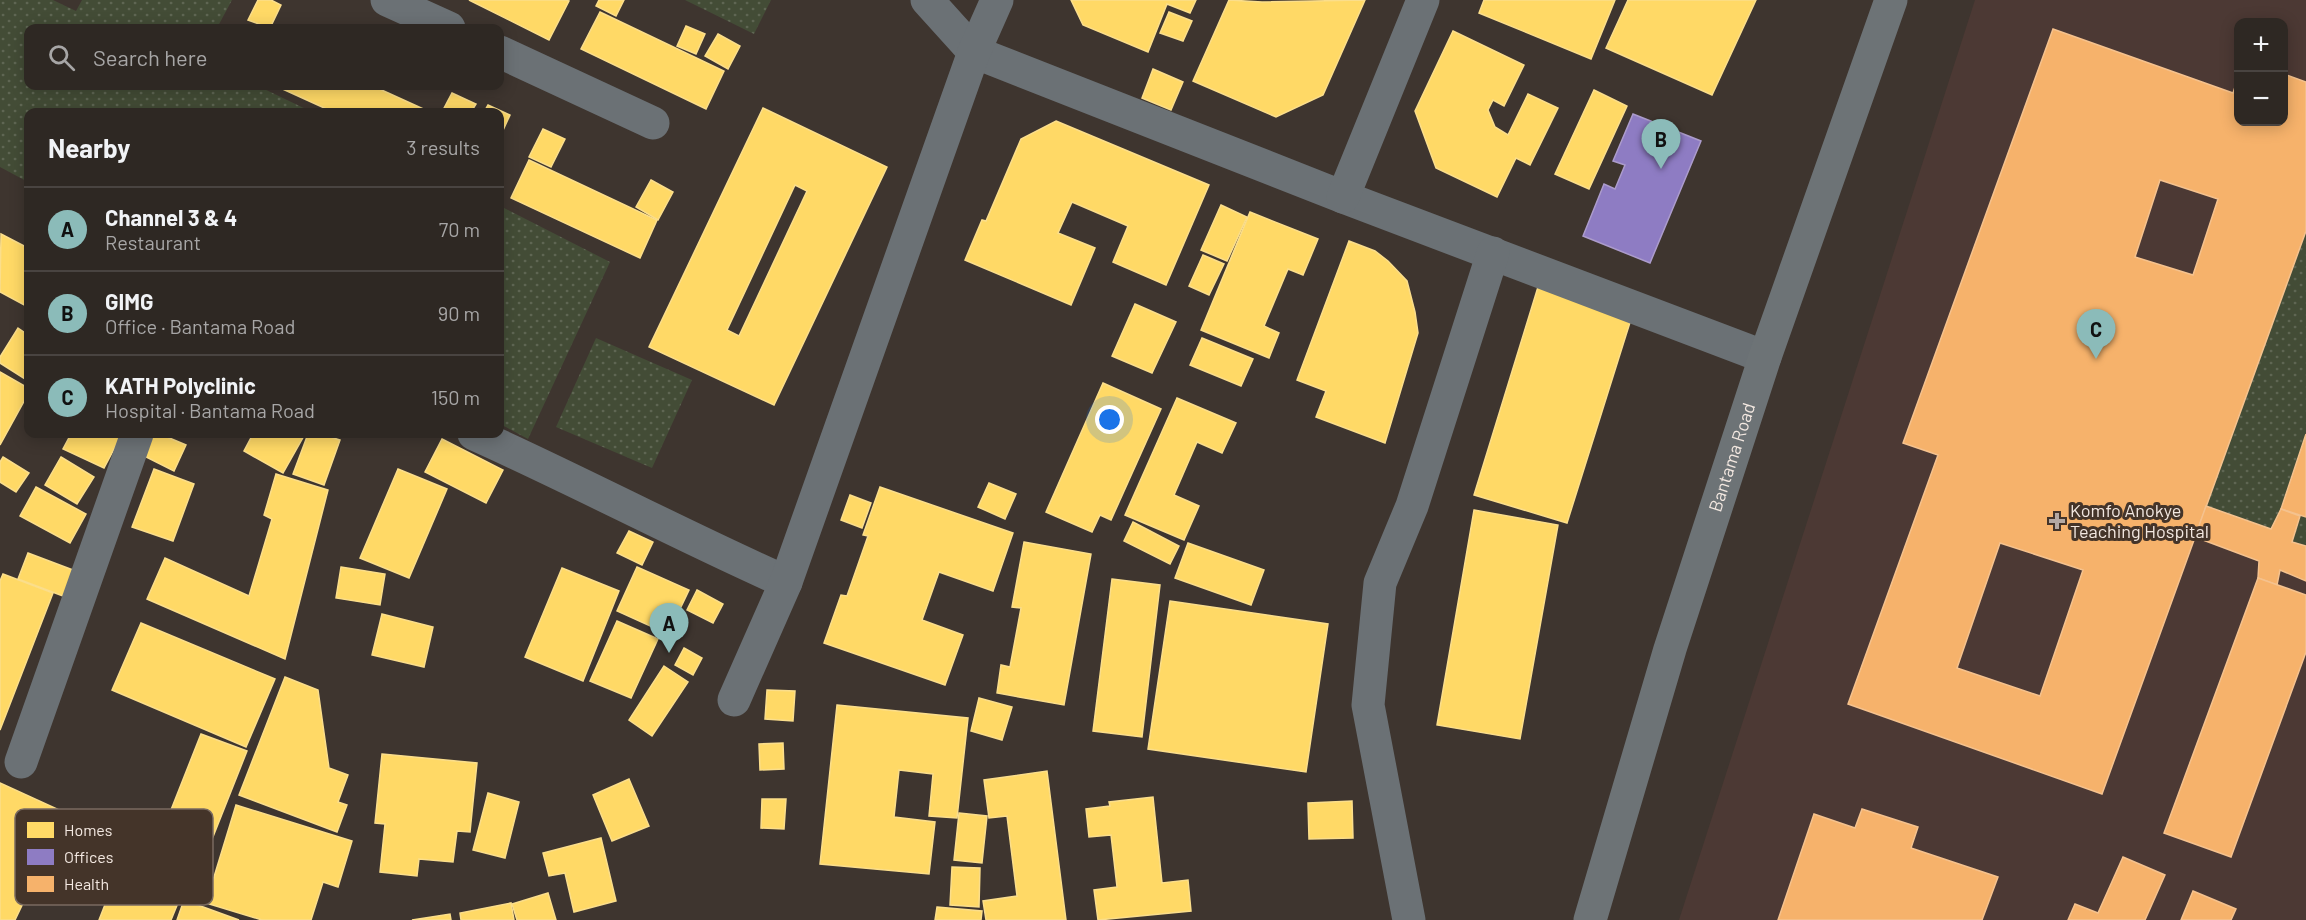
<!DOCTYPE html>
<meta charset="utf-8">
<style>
:root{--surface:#2e2823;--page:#36302b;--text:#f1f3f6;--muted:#a7a6a6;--line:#494441;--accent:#8bbbb9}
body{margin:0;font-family:Barlow,sans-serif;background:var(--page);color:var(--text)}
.controls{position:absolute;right:18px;top:18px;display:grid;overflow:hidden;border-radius:12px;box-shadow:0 3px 15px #0003}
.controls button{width:54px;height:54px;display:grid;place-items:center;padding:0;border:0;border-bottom:2px solid var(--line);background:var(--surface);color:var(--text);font:30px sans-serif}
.you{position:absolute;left:1110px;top:420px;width:21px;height:21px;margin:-15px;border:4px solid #fff;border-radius:50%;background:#1a73e8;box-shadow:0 0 0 9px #1a73e833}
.badge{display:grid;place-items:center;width:39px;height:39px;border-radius:50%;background:var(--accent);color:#111;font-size:20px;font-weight:700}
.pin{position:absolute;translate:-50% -50px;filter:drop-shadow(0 2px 3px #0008)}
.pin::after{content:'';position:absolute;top:32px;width:21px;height:18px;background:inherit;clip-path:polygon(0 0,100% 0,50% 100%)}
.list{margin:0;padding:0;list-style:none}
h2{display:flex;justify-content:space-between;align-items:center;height:78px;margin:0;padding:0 24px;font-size:26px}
h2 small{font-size:20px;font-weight:400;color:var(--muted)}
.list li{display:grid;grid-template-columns:39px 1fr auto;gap:18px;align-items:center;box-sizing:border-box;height:84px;padding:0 24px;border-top:2px solid var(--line)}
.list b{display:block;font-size:22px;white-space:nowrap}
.list p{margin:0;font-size:20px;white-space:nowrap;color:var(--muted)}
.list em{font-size:20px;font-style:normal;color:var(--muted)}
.icon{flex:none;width:33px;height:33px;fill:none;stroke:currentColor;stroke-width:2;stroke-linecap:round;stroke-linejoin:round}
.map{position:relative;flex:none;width:2306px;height:920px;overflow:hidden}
.search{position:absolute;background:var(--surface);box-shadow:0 3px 15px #0003;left:24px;top:24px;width:480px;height:66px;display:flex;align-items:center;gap:15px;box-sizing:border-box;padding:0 21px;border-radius:12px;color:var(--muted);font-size:22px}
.panel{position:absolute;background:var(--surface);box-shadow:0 3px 15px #0003;left:24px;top:108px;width:480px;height:330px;border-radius:12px}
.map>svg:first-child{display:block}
.medical{fill:#4c3934;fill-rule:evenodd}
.grass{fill:url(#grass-dots)}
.homes{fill:#ffd966;stroke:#fbde8b;stroke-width:1.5;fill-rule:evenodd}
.offices{fill:#8e7cc3;stroke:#ac9ccc;stroke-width:1.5}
.health{fill:#f6b26b;stroke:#f5c28e;stroke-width:1.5;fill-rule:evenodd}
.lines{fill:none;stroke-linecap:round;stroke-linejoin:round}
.street{stroke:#6b7175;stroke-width:33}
.secondary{stroke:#6d7376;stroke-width:33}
.poi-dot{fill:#b4a9a3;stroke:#443429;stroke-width:2}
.labels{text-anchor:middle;stroke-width:6;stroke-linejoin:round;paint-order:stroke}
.street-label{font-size:18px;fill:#f3e8e1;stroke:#443429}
.poi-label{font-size:18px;fill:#f3e8e1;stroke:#443429;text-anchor:start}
.key{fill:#443429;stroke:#796a60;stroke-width:1.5}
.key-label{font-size:16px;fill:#f3e8e1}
</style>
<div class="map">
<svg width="2306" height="920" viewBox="0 0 2306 920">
<defs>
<pattern id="grass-dots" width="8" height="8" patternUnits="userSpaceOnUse" patternTransform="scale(1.5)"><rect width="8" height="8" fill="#434c36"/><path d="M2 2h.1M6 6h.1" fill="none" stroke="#5f6653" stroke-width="1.8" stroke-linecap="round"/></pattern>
</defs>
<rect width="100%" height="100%" fill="#3e352f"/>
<path class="medical" d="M1975 0H2306V920H1679ZM2238 22H2284V122H2238Z"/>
<g class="grass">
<path d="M0 0H53L76 11 82 0H232L217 28H28V86H258L312 112H28V182L0 167Z"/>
<path d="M685 0H771L754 34Z"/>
<path d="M500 206 610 262 528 439 500 424Z"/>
<path d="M2306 231V434L2281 509 2271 529 2206 506Z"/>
<path d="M596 338 692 380 652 468 556 427Z"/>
<path d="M2300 516 2306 517V546L2292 542Z"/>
</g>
<g class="homes">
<path d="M258 0H271L281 5 270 28 248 20Z"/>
<path d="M469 0H566L569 1 549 40Z"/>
<path d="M599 0H624L616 16 596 6Z"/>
<path d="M1071 0H1196L1190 13 1167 4 1148 52 1083 25Z"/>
<path d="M1229 0 1262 2 1365 0 1323 95 1276 117 1193 81Z"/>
<path d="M1484 0H1615L1591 59 1479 13Z"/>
<path d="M1628 0H1756L1712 95 1606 48Z"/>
<path d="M600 12 724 71 706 109 581 49Z"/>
<path d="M1169 12 1192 21 1183 41 1160 33Z"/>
<path d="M686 26 705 34 696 54 677 46Z"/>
<path d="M1453 31 1524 65 1504 106 1493 100 1488 110 1495 127 1508 135 1528 94 1558 108 1530 165 1516 158 1497 197 1436 168 1415 111Z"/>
<path d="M718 34 740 46 728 69 705 56Z"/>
<path d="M1153 69 1183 82 1171 110 1142 98Z"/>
<path d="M276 86H373L430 112H333Z"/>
<path d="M1594 90 1627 106 1589 189 1555 174Z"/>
<path d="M452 93 476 104 471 112H442Z"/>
<path d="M488 105 510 115 500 137V112H484Z"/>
<path d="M763 108 887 167 774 405 649 347ZM795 185 807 191 739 336 727 330Z"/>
<path d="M1056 121 1209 185 1166 285 1113 262 1128 226 1072 202 1058 233 1095 248 1071 305 965 260 982 220 986 221 1021 139Z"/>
<path d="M543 129 565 139 551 167 529 157Z"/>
<path d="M529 160 657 220 640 258 511 198Z"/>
<path d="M651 180 673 192 658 220 636 207Z"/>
<path d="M1221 205 1247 217 1227 261 1201 250Z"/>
<path d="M1250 212 1318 239 1303 275 1288 269 1264 326 1279 333 1269 358 1201 330Z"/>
<path d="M1 234 28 248V307L0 292Z"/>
<path d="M1349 241 1375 251 1388 261 1407 281 1415 312 1418 333 1385 443 1316 417 1326 391 1297 380Z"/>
<path d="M1203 255 1224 264 1209 295 1189 286Z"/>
<path d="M1538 287 1632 316 1567 523 1474 495Z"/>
<path d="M1135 304 1176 322 1152 373 1112 356Z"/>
<path d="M18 328 28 335V381L0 363V357Z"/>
<path d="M1202 338 1253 359 1241 386 1190 365Z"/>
<path d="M0 372 28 388V394L0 445Z"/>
<path d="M1103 383 1161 409 1111 520 1100 515 1092 532 1046 512Z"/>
<path d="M1177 398 1236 423 1222 453 1197 442 1174 495 1199 506 1184 540 1125 515Z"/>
<path d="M71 434H122L104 468 63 449Z"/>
<path d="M154 434H160L186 445 174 471 144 456Z"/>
<path d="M253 434H305L283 473 244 451Z"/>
<path d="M308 434H321L340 440 324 485 293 474Z"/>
<path d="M442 439 503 470 486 503 425 472Z"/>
<path d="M3 457 29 473 16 492 0 482V462Z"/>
<path d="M61 457 94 477 77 504 45 485Z"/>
<path d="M154 469 194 484 173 541 132 527Z"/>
<path d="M398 469 447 489 409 578 360 558Z"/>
<path d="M276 474 328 490 285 659 147 599 165 558 249 596 272 519 264 515Z"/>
<path d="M989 483 1016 494 1005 519 978 507Z"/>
<path d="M36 487 86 514 70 543 20 516Z"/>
<path d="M880 487 1013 533 993 591 939 572 922 620 963 635 945 685 824 643 841 595 847 596 868 536 863 535Z"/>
<path d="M850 495 871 503 862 528 841 520Z"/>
<path d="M1474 510 1558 525 1520 739 1437 725Z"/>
<path d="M1133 522 1179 546 1170 564 1124 541Z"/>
<path d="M629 531 653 542 642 565 617 553Z"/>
<path d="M1024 542 1091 554 1064 705 997 693 1001 665 1010 667 1021 608 1012 607Z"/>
<path d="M1188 543 1264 570 1251 605 1175 578Z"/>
<path d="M28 553 73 570 63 596 18 579Z"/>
<path d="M341 567 385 574 380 605 336 598Z"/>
<path d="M637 567 689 590 668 634 617 611Z"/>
<path d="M562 568 619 591 583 681 525 657Z"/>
<path d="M3 574 53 593 0 730V581Z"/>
<path d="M1112 579 1160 585 1142 737 1093 731Z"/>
<path d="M697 590 723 604 713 623 687 610Z"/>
<path d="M1170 601 1328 624 1306 772 1148 749Z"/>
<path d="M382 614 433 627 424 667 372 655Z"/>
<path d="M617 621 658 639 631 698 590 681Z"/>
<path d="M141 623 275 679 246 747 112 690Z"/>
<path d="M684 648 702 658 693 675 675 665Z"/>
<path d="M664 666 688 682 652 736 629 720Z"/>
<path d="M285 677 318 690 329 768 348 775 338 802 347 805 337 832 239 795Z"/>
<path d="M767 690 795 691 793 721 765 719Z"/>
<path d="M979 698 1012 707 1002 740 971 731Z"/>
<path d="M837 705 968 718 957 818 929 816 933 774 899 770 894 817 935 822 929 874 820 864Z"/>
<path d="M201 734 247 751 201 867 140 843 152 814 167 820Z"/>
<path d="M783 743 784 769 760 770 759 744Z"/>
<path d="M382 754 477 763 470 832 457 831 453 862 419 859 417 876 380 872 385 824 375 823Z"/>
<path d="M1047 771 1066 920H986L983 901 1017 896 1007 816 989 818 984 780Z"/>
<path d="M629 779 649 826 612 841 593 795Z"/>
<path d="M0 783 66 813 15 920H0Z"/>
<path d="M488 793 519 802 505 858 473 850Z"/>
<path d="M1153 797 1162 883 1188 880 1191 911 1098 920 1094 890 1117 887 1111 835 1089 837 1086 809 1110 806 1109 802Z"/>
<path d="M762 799H786L784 829 761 828Z"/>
<path d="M1352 801 1353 838 1309 839 1308 803Z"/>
<path d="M236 805 352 841 338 887 323 882 311 920H262L206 903Z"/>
<path d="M959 813 987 816 982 863 954 860Z"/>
<path d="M601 838 616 901 574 912 565 873 549 876 543 853Z"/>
<path d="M952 867 980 868 979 907 950 905Z"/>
<path d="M126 882 178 903 171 920H99L108 897 119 901Z"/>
<path d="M548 893 556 920H517L512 904Z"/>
<path d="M184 900 239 920H177Z"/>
<path d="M511 903 514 920H461L460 913Z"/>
<path d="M937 907 982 911 981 920H935Z"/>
<path d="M450 914 451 920H412Z"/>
</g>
<path class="offices" d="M1633 114 1701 141 1650 263 1583 236 1604 184 1615 189 1625 165 1613 161Z"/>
<g class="health">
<path d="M2053 29 2233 93 2238 78V122H2284V74L2306 82V231L2102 794 1848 704 1938 455 1903 443ZM2160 180 2218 199 2193 275 2135 257ZM2000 543 2083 570 2040 696 1957 668Z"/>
<path d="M2306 434V517L2281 509Z"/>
<path d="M2206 506 2271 529 2281 509 2300 516 2292 542 2306 546V581L2280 570 2277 585 2258 578 2259 561 2195 537Z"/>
<path d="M2258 578 2306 595V652L2231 857 2164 833Z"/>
<path d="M1862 809 1918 827 1911 848 1998 877 1982 920H1778L1814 814 1855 828Z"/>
<path d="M2123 857 2165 875 2145 920H2068L2075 904 2098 913Z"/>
<path d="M2193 891 2236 909 2231 920H2181Z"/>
</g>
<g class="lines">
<g class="street">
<path d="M387 0 449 28"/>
<path d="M927 0 974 52 1343 197 1765 357"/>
<path d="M500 52 653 123"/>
<path d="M1343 197 1423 0"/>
<path d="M474 434C579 481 680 535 786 582"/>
<path d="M734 700 786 582 974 52 997 0"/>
<path d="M21 762 137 434"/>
<path d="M1409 920 1368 705 1380 583 1412 506 1493 253"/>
</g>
<path class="secondary" id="s1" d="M1590 920 1670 649 1765 357 1891 0"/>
</g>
<path class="poi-dot" d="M2054 512h6v6h6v6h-6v6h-6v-6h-6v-6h6z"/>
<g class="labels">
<g class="street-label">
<text dy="6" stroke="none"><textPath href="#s1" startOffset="484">Bantama Road</textPath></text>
</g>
<g class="poi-label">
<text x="2070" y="517">Komfo Anokye<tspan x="2070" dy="21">Teaching Hospital</tspan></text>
</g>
</g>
<rect x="15" y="809" width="198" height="96" rx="9" class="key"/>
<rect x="27" y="822" width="27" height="16" fill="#ffd966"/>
<rect x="27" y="849" width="27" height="16" fill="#8e7cc3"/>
<rect x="27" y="876" width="27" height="16" fill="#f6b26b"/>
<g class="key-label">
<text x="64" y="836">Homes</text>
<text x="64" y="863">Offices</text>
<text x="64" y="890">Health</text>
</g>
</svg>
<div class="controls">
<button>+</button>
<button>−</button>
</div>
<div class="you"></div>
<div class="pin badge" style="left:669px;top:653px">A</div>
<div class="pin badge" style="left:1661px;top:169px">B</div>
<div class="pin badge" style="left:2096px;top:359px">C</div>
<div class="search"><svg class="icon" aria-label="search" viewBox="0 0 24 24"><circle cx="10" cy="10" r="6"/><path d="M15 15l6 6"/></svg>Search here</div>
<section class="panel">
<h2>Nearby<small>3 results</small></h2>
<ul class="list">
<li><span class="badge">A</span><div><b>Channel 3 &amp; 4</b><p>Restaurant</p></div><em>70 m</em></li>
<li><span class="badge">B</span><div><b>GIMG</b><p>Office · Bantama Road</p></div><em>90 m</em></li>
<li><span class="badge">C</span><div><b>KATH Polyclinic</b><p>Hospital · Bantama Road</p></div><em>150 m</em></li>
</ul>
</section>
</div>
